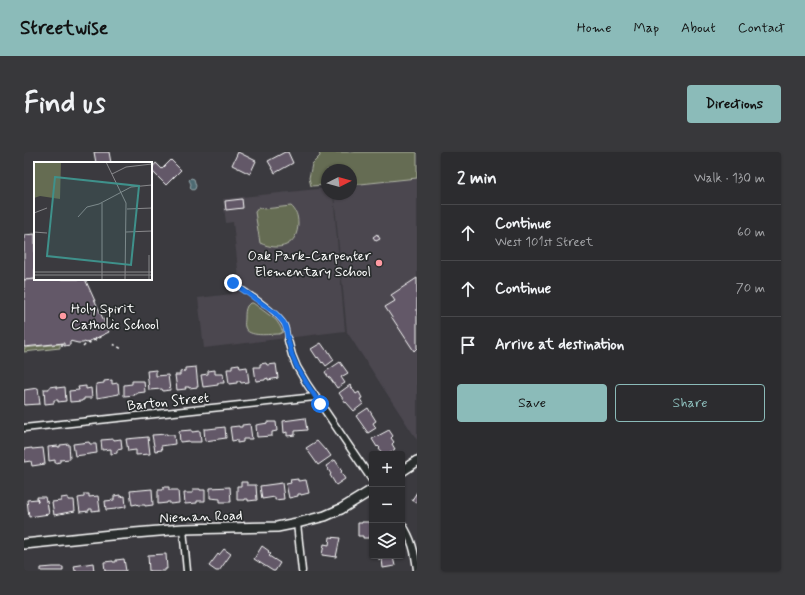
<!DOCTYPE html>
<meta charset="utf-8">
<style>
:root{--surface:#2c2c2f;--page:#38383b;--text:#f1f3f6;--muted:#a6a7aa;--line:#48484b;--accent:#8bbbb9}
body{margin:0;font-family:Mynerve,sans-serif;background:var(--page);color:var(--text)}
.controls{position:absolute;right:12px;bottom:12px;display:grid;overflow:hidden;border-radius:4px;box-shadow:0 1px 3px #0004}
.controls button{width:36px;height:36px;display:grid;place-items:center;padding:0;border:0;border-bottom:1px solid var(--line);background:var(--surface);color:var(--text);font:20px sans-serif}
.compass{position:absolute;left:297px;top:12px;width:36px;height:36px;border-radius:50%;background:var(--surface);box-shadow:0 1px 3px #0004;rotate:84deg}
.stop{position:absolute;width:12px;height:12px;margin:-9px;border:3px solid #1a73e8;border-radius:50%;background:#fff}
.stop.end{background:#1a73e8;border-color:#fff;box-shadow:0 1px 4px #0008}
.list{margin:0;padding:0;list-style:none}
h2{display:flex;justify-content:space-between;align-items:center;height:52px;margin:0;padding:0 16px;font-size:17px}
h2 small{font-size:13px;font-weight:400;color:var(--muted)}
.list li{display:grid;grid-template-columns:26px 1fr auto;gap:12px;align-items:center;box-sizing:border-box;height:56px;padding:0 16px;border-top:1px solid var(--line)}
.list b{display:block;font-size:15px;white-space:nowrap}
.list p{margin:0;font-size:13px;white-space:nowrap;color:var(--muted)}
.list em{font-size:13px;font-style:normal;color:var(--muted)}
.actions{display:flex;gap:8px;padding:12px 16px}
.actions a{flex:1;padding:9px 0;border:1px solid var(--accent);border-radius:4px;text-align:center;font-size:14px;color:var(--accent)}
.actions .main{background:var(--accent);color:#111}
.icon{flex:none;width:22px;height:22px;fill:none;stroke:currentColor;stroke-width:2;stroke-linecap:round;stroke-linejoin:round}
.map{position:relative;flex:none;width:393px;height:419px;overflow:hidden;border-radius:4px}
header{display:flex;align-items:center;gap:24px;box-sizing:border-box;height:56px;padding:0 20px;background:var(--accent);color:#111}
header strong{font-size:19px}
nav{display:flex;gap:22px;margin-inline-start:auto;font-size:14px}
.intro{display:flex;align-items:center;justify-content:space-between;box-sizing:border-box;height:96px;padding:0 24px}
h1{margin:0;font-size:28px}
.button{padding:10px 18px;border-radius:4px;background:var(--accent);color:#111;font-size:14px;font-weight:700}
main{display:flex;gap:24px;padding:0 24px}
aside{flex:1;background:var(--surface);border-radius:4px;box-shadow:0 1px 3px #0004}
.map>svg:first-child{display:block}
.built{fill:#4b474f}
.green{fill:#656c52;stroke:#b2b6a8}
.water{fill:#4e6b72;stroke:#95a6aa}
.building{fill:#635867;stroke:#fff}
.lines{fill:none;stroke-linecap:round;stroke-linejoin:round}
.lane-casing{stroke:#fff;stroke-width:6}
.street-casing{stroke:#fff;stroke-width:9}
.secondary-casing{stroke:#fff;stroke-width:12}
.path{stroke:#fff;stroke-width:1.5;stroke-dasharray:3 3;stroke-linecap:butt}
.lane{stroke:#2a2d2e;stroke-width:3}
.street{stroke:#2a2d2e;stroke-width:6}
.secondary{stroke:#2a2d2e;stroke-width:9}
.route{stroke:#1a73e8;stroke-width:5}
.poi-dot{fill:#ff9aa2;stroke:#2a2d2e;stroke-width:1.5}
.labels{text-anchor:middle;stroke-width:3.5;stroke-linejoin:round;paint-order:stroke}
.poi-label{font-size:14px;fill:#fff;stroke:#2a2d2e;text-anchor:end}
.street-label{font-size:14px;fill:#fff;stroke:#2a2d2e}
.inset-road{fill:none;stroke:#89898c;stroke-width:1}
.view{fill:#3f918b;fill-opacity:0.15;stroke:#3f918b;stroke-width:2}
.inset-edge{fill:none;stroke:#fff;stroke-width:2}
</style>
<header>
<strong>Streetwise</strong>
<nav><a>Home</a><a>Map</a><a>About</a><a>Contact</a></nav>
</header>
<div class="intro"><h1>Find us</h1><a class="button">Directions</a></div>
<main>
<div class="map">
<svg width="393" height="419" viewBox="0 0 393 419">
<rect width="100%" height="100%" fill="#3b3a3f"/>
<filter id="ink" filterUnits="userSpaceOnUse"><feTurbulence type="fractalNoise" baseFrequency=".025" numOctaves="2"/><feDisplacementMap in="SourceGraphic" scale="8" xChannelSelector="R" yChannelSelector="G"/><feConvolveMatrix kernelMatrix="1 2 1 2 8 2 1 2 1" color-interpolation-filters="sRGB"/></filter>
<g filter="url(#ink)">
<g class="built">
<path d="M393 26V288L323 180 310 42H327V33Z"/>
<path d="M303 36V42H309L321 179 180 196 174 146 208 142 207 137 215 127 209 70 202 71 199 47Z"/>
</g>
<g class="green">
<path d="M295 0H393V26L327 33V18H303V33L287 34 285 26 288 12 296 4Z"/>
<path d="M267 54C272 58 274 64 274 71 274 94 255 100 236 91L231 60 235 55 240 57Z"/>
<path d="M226 151H229L252 168 256 174 259 180 255 182C246 182 224 186 221 175 220 172 221 169 221 166 221 161 221 158 223 154Z"/>
<path d="M36 192V196L0 200V196Z"/>
</g>
<path class="water" d="M167 26 170 27 172 34 171 37 169 38 167 37 166 36 167 32 165 28Z"/>
<g class="building">
<path d="M70 0H85L87 11H72Z"/>
<path d="M214 0 232 9 226 22 208 13Z"/>
<path d="M261 0H264L269 11 251 21 244 9Z"/>
<path d="M147 8 157 18 142 33 127 18V17L132 11 138 17Z"/>
<path d="M218 47 219 56 202 58 201 49Z"/>
<path d="M11 82V127H13L0 128V83Z"/>
<path d="M353 82 356 87 352 89 349 85Z"/>
<path d="M393 126V196L390 199 361 155 371 149 367 143Z"/>
<path d="M13 127H61L85 180 62 191 61 190 59 191H54L46 189V193L40 194V191L0 195V128Z"/>
<path d="M297 191 302 198 303 197 310 208 302 214 299 210 298 211 294 205 293 206 287 197Z"/>
<path d="M316 210 324 221 317 225 321 231 313 236 306 226H305L301 220Z"/>
<path d="M242 211 243 213 252 212 254 226 244 228V226L241 227V228L232 229 230 215H236V212Z"/>
<path d="M215 212 216 216 223 215 225 230 217 231 216 229H213V231L205 232 203 217H208V213Z"/>
<path d="M172 215 174 235 165 236V235H161L162 237 153 238 151 223H156V220L161 219V216Z"/>
<path d="M132 218V224L144 223 146 238 139 239 138 237 125 238 123 219Z"/>
<path d="M191 218V222H199L200 231H194V233L179 235 177 223 184 222V219Z"/>
<path d="M88 228V232L94 231 95 242 73 246 72 232 80 231V229Z"/>
<path d="M108 229H120L121 240 113 241V242H110L111 243 100 244V233L108 232Z"/>
<path d="M326 233 332 242 335 240 338 246 336 247 339 252 330 259 322 250V251L315 241Z"/>
<path d="M32 234V236L41 235 42 249 34 250V248H30V251L21 252 20 237H25V235Z"/>
<path d="M62 234V237L67 236 68 246H60V248H58V249L46 250 45 239 55 238 54 235Z"/>
<path d="M14 236 16 252 0 253V238Z"/>
<path d="M344 256 352 269 349 271 352 276 344 281 332 264Z"/>
<path d="M281 266 283 278 271 279V283L263 284V280L260 281 259 269Z"/>
<path d="M244 270H252L253 279 248 280V284L233 285 232 273 244 271Z"/>
<path d="M226 272 228 287H219V290L213 291V288L208 289 206 275 215 274V275H218V273Z"/>
<path d="M201 275 202 286 181 289 180 277H184Z"/>
<path d="M168 278V280L176 279 177 290H165V289L156 290 155 279Z"/>
<path d="M365 278 369 284 367 286 370 290 368 292 371 297 363 302H359L355 297 356 296 354 294 353 295 348 287Z"/>
<path d="M143 282V283H150L151 292 137 294 138 298 131 299 128 283Z"/>
<path d="M124 285 126 302 112 303V298L104 299 102 287Z"/>
<path d="M90 287V288L97 287 98 297 93 298V301L87 302V297L78 298 77 288Z"/>
<path d="M293 289 301 298 302 297 307 304 294 313 282 296Z"/>
<path d="M65 290 66 292H72L73 301 51 304 49 292Z"/>
<path d="M45 292 46 307 36 308V310L31 311V308L25 309 24 295 34 294V295H36V293Z"/>
<path d="M8 296V297L19 296 21 312 8 314 7 309 0 310V297Z"/>
<path d="M311 308 317 317H316L318 319 317 320 321 327 312 333 306 323 307 322 302 314Z"/>
<path d="M274 327V329L282 328 285 341 277 343V342H274V344L265 346 262 332 267 331 266 328Z"/>
<path d="M217 330H223V333H232L233 348 224 349V347H221V348H213V334H217Z"/>
<path d="M258 331 260 347 251 348V345L238 347 236 334Z"/>
<path d="M139 335H145V338H154L155 351 146 352V350H143V351L134 352V338H139Z"/>
<path d="M206 335 207 350H196V347L186 346V336Z"/>
<path d="M128 337 129 353 121 354V353H114L113 352 108 353 106 339Z"/>
<path d="M169 337H176V338H181V349H173V351L161 352 160 341H169Z"/>
<path d="M393 340V351L388 348Z"/>
<path d="M60 342H65V345L74 344 76 358 68 359V357H65V359L56 360 54 346 60 345Z"/>
<path d="M96 343V345L101 344 102 355 94 356H92V357L82 358 81 349 90 348V344Z"/>
<path d="M13 345H21L22 350 23 349 25 362 5 365 3 348 13 347 14 350Z"/>
<path d="M44 345V348H50L51 359 30 363 28 350 37 349V346Z"/>
<path d="M338 370H346V372H348V384H345V386H339V384H334V371H338Z"/>
<path d="M306 385 316 386 312 405 298 403 300 392 305 393Z"/>
<path d="M238 394 245 399 244 400 247 402 245 404 256 411 251 419H249L230 407Z"/>
<path d="M200 397 207 402 195 419H192L185 414 194 402 195 403Z"/>
<path d="M142 402 143 417H141V419H125L124 403Z"/>
<path d="M355 404H371V405H369L371 414 359 416 358 407 355 408Z"/>
<path d="M100 407 102 419H81L80 410 89 409V410H92V408Z"/>
<path d="M69 411 70 419H51L50 414Z"/>
<path d="M29 415H39V419H17V416Z"/>
</g>
<g class="lines">
<defs>
<path id="lane" d="M209 131C222 139 254 160 261 173 263 177 263 183 264 188"/>
<g id="street">
<path d="M264 188 268 203 273 215 283 232 348 328"/>
<path d="M0 276 291 245"/>
<path d="M273 371 278 419"/>
<path d="M378 372C388 387 391 400 393 418"/>
<path d="M159 377 163 419"/>
</g>
<g id="secondary">
<path d="M378 319 393 309"/>
<path d="M0 392 87 383 159 377 253 375 273 371 301 364 317 357 348 338"/>
</g>
</defs>
<use href="#lane" class="lane-casing"/>
<use href="#street" class="street-casing"/>
<use href="#secondary" class="secondary-casing"/>
<g class="path">
<path d="M38 191V197"/>
<path d="M89 192 98 197"/>
<path d="M59 195 61 193 79 184V183"/>
</g>
<use href="#lane" class="lane"/>
<use href="#street" class="street"/>
<use href="#secondary" class="secondary"/>
</g>
</g>
<g class="lines" filter="url(#ink)">
<path class="route" d="M209 131 251 161 260 171 262 177 264 188 268 203 273 215 283 232 296 252"/>
</g>
<g class="poi-dot">
<circle cx="355" cy="111" r="4"/>
<circle cx="39" cy="164" r="4"/>
</g>
<g class="labels">
<g class="poi-label">
<text x="347" y="108">Oak Park-Carpenter<tspan x="347" dy="16">Elementary School</tspan></text>
<text x="47" y="161" text-anchor="start">Holy Spirit<tspan x="47" dy="16">Catholic School</tspan></text>
</g>
<g class="street-label">
<text transform="translate(144 249) rotate(-6)" y="5">Barton Street</text>
<text transform="translate(177 364) rotate(-2)" y="5">Nieman Road</text>
</g>
</g>
<g transform="translate(10 10)">
<rect width="118" height="118" fill="#3b3a3f"/>
<path d="M0 0H27L26 37 6 34 0 36Z" fill="#656c52"/>
<path class="inset-road" d="M72 0 92 41 91 118M78 12 92 5 118 2M68 41V118M93 47 118 46M0 51 13 46M44 55 53 45 65 42 97 25 118 23M0 70 13 71M92 70 118 69M0 110H118M0 113H118M115 118V93"/>
<path class="view" d="M21 15 105 24 97 103 13 94Z"/>
<rect width="118" height="118" class="inset-edge"/>
</g>
</svg>
<div class="controls">
<button>+</button>
<button>−</button>
<button><svg class="icon" aria-label="layers" viewBox="0 0 24 24"><path d="M12 4l9 5-9 5-9-5zM3 14l9 5 9-5"/></svg></button>
</div>
<svg class="compass" viewBox="-18 -18 36 36"><path d="M0-13l5 13h-10z" fill="#e53935"/><path d="M0 13l5-13h-10z" fill="#a6a7aa"/></svg>
<div class="stop" style="left:296px;top:252px"></div>
<div class="stop end" style="left:209px;top:131px"></div>
</div>
<aside>
<h2>2 min<small>Walk · 130 m</small></h2>
<ul class="list">
<li><svg class="icon" aria-label="ahead" viewBox="0 0 24 24"><path d="M12 20V5M6 11l6-6 6 6"/></svg><div><b>Continue</b><p>West 101st Street</p></div><em>60 m</em></li>
<li><svg class="icon" aria-label="ahead" viewBox="0 0 24 24"><path d="M12 20V5M6 11l6-6 6 6"/></svg><div><b>Continue</b></div><em>70 m</em></li>
<li><svg class="icon" aria-label="arrive" viewBox="0 0 24 24"><path d="M6 21V4h12l-3 4 3 4H6"/></svg><div><b>Arrive at destination</b></div></li>
</ul>
<div class="actions"><a class="main">Save</a><a>Share</a></div>
</aside>
</main>
